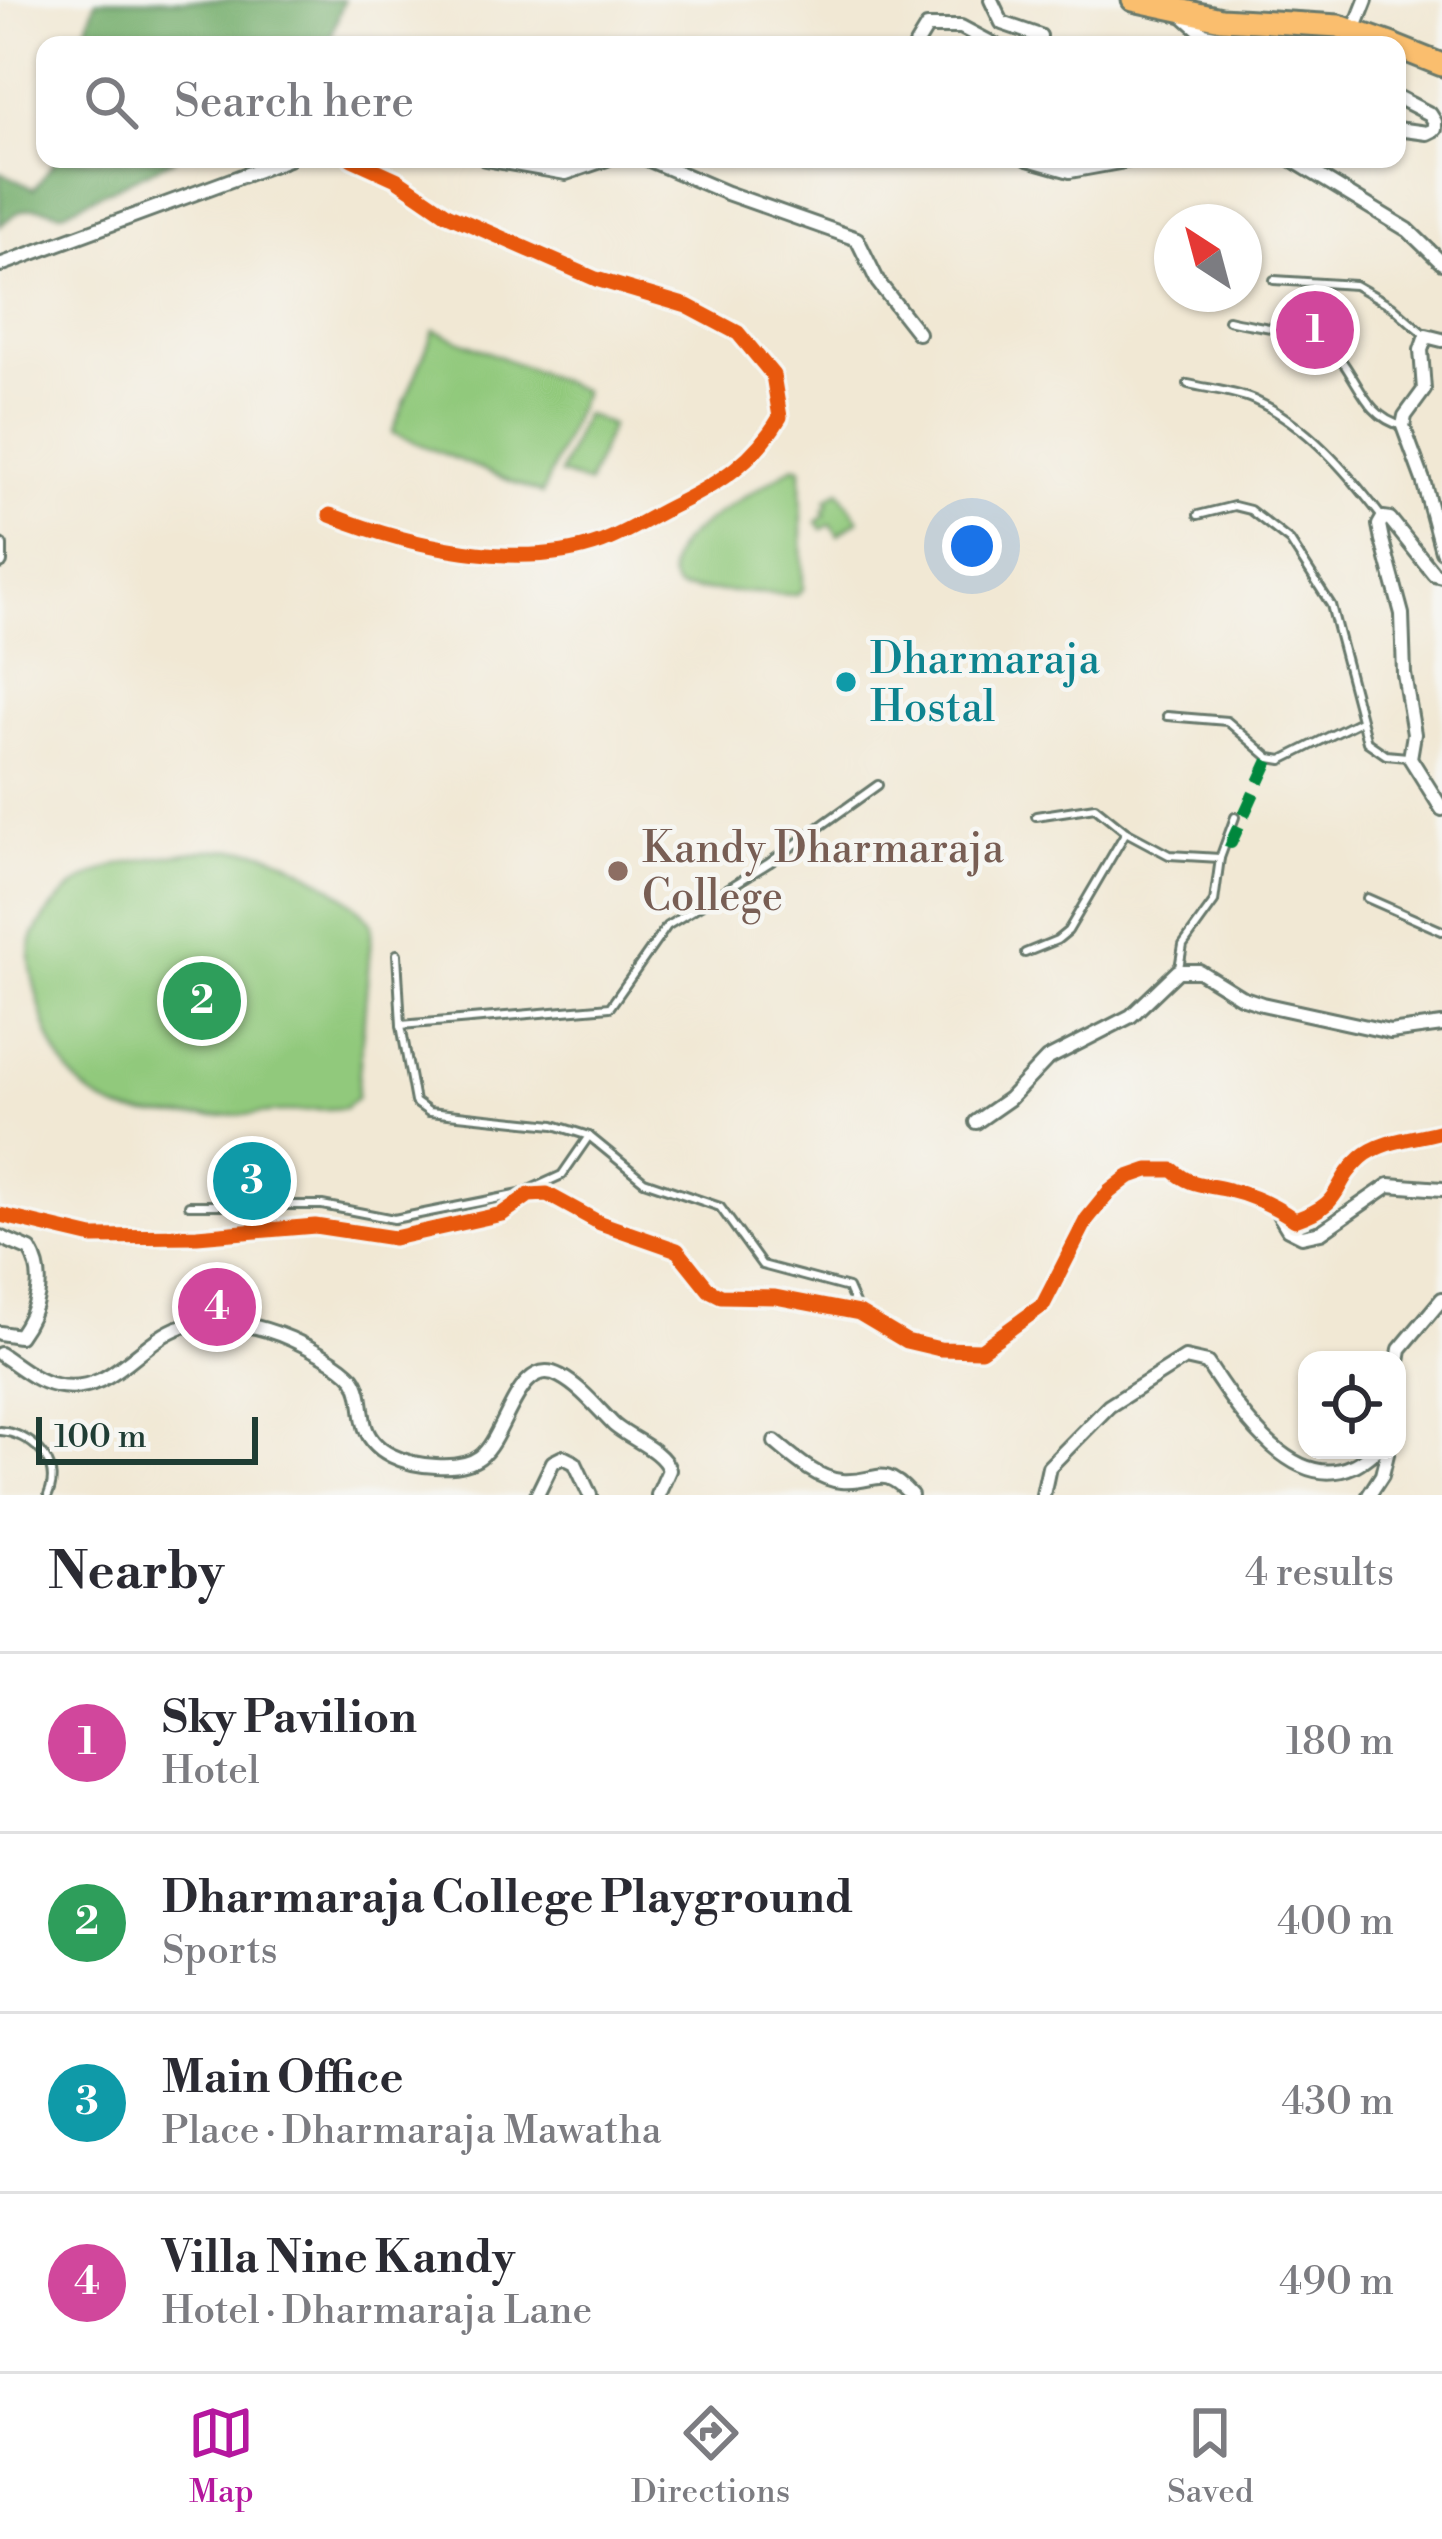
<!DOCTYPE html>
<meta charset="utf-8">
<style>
:root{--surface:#fff;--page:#f7f7f7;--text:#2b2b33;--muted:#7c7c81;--line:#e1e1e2;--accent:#b5179e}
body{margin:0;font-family:"Libre Bodoni",serif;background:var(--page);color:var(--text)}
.controls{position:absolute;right:36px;bottom:36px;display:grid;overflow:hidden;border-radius:24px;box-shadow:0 3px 9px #0004}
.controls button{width:108px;height:108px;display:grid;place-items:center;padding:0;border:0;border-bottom:3px solid var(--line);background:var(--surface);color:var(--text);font:60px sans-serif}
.compass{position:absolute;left:1154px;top:204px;width:108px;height:108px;border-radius:50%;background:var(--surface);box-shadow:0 3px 9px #0004;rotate:324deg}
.scale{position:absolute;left:36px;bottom:30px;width:222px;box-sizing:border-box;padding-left:12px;border:6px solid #1f3d34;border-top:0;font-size:33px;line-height:42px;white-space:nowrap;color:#1f3d34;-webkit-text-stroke:9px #f6f6f2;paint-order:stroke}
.you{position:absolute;left:972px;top:546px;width:42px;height:42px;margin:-30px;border:9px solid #fff;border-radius:50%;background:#1a73e8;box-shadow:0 0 0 18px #1a73e833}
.badge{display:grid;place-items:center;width:78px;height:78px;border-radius:50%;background:var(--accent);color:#fff;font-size:39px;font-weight:700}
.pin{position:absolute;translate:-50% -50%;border:6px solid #fff;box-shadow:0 3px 12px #0006}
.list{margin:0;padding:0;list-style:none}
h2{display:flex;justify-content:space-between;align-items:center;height:156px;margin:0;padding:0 48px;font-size:51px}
h2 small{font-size:39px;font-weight:400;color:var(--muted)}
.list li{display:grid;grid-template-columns:78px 1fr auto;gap:36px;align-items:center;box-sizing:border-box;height:180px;padding:0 48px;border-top:3px solid var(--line)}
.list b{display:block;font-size:45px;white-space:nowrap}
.list p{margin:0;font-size:39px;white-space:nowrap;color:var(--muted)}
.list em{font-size:39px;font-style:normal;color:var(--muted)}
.icon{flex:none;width:66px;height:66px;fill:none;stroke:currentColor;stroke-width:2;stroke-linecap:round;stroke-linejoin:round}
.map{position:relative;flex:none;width:1442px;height:1495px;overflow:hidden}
.search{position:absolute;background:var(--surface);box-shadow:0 3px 9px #0004;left:36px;right:36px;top:36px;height:132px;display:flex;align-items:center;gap:30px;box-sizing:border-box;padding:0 42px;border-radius:24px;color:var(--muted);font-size:45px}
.sheet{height:876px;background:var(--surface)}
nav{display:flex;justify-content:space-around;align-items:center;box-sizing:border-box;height:168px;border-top:3px solid var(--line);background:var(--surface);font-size:33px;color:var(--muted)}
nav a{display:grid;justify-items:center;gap:6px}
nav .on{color:var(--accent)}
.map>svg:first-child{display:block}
.green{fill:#91c97c;stroke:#588358;stroke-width:3}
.forest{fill:#74ad6c;stroke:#4a7550;stroke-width:3}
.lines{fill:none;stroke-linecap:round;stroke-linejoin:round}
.lane-casing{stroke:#68796c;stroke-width:12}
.street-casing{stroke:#68796c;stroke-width:18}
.highway-casing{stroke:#68796c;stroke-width:27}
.lane{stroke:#fff;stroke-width:6}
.street{stroke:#fff;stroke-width:12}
.highway{stroke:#fabe6e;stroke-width:21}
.quiet{stroke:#00873e;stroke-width:12;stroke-dasharray:24 12;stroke-linecap:butt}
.cycleway-casing{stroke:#f6f6f2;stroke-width:22}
.cycleway{stroke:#e8590c;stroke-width:15}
.culture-dot{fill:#0f9aa8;stroke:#f6f6f2;stroke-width:4.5}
.education-dot{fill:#8d6e63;stroke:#f6f6f2;stroke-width:4.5}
.labels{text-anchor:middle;stroke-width:9;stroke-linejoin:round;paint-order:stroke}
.culture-label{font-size:42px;fill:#0d838f;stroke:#f6f6f2;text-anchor:start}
.education-label{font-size:42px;fill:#785e54;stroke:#f6f6f2;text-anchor:start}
</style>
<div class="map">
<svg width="1442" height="1495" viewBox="0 0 1442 1495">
<rect width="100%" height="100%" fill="#f6f6f2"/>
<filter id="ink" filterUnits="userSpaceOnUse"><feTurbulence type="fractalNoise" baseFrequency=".00833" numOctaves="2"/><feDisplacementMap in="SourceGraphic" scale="24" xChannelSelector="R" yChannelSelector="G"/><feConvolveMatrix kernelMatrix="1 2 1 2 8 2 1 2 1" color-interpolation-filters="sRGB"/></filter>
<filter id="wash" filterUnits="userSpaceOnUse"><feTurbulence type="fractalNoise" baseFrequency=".004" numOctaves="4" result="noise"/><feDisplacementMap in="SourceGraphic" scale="48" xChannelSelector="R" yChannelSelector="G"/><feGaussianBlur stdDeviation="2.7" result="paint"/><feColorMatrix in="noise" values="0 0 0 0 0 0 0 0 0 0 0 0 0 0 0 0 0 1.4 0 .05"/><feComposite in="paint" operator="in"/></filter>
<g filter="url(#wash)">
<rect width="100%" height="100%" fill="#f1e8d4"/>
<g class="green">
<path d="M434 330 584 391 542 494 392 433Z"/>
<path d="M584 414 611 425 588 484 560 474Z"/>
<path d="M794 466 801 468 803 589 796 595 679 589C664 578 672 551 685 540 716 511 759 490 794 466Z"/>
<path d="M839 491 859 520 838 535 831 524 822 529 817 522 826 515 823 510 829 505 826 500Z"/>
<path d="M209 850C225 850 243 849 258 851 287 856 359 900 372 925L357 1098 345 1108C293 1110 160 1126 117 1109 67 1089 48 1043 37 995 33 978 27 958 32 941 36 927 53 906 63 896 101 858 160 858 209 850Z"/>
</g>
<g class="forest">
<path d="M96 0H344L328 45H81Z"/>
<path d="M57 159H175L61 213C34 204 20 207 0 226V172L34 189Z"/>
</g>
</g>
<g filter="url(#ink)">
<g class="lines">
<defs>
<g id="lane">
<path d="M1274 280 1355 285 1392 306 1426 336"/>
<path d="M1228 320C1252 326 1311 332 1328 346 1358 371 1361 416 1403 426"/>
<path d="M1188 384C1209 389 1234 391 1254 400 1306 423 1348 473 1381 516"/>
<path d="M1198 515 1234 506 1250 510 1290 541 1331 605 1367 742 1386 755 1407 757"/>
<path d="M1167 716 1227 721 1270 758 1282 760 1360 721"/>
<path d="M1036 816 1095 807 1126 832 1169 855 1220 858"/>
<path d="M1367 898 1442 931"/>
<path d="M1025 953 1057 940 1068 931 1126 832"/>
<path d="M397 954 401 1025 415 1102 429 1112 554 1125 589 1136 644 1181 720 1207 762 1265 848 1288 859 1313"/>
<path d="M1179 968 1183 945 1214 902 1220 858 1235 817"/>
<path d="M401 1025 610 1007 667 926 769 863 878 785"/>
<path d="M189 1205H322L394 1219 520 1194 562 1175 589 1136"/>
<path d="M0 1431C30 1433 63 1462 48 1495"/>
</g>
<g id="street">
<path d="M991 0 1002 23 1040 36 1038 45"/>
<path d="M1178 11 1204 34 1262 45"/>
<path d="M1355 28 1366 0"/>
<path d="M916 45 927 27H961L995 45"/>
<path d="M1397 97 1430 114 1435 122V129L1427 133 1397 129"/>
<path d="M485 159 566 173 607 159"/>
<path d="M647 159 727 193 857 239 878 282 918 333"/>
<path d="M1028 159 1070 171 1136 159"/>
<path d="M1291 159 1408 230 1442 263"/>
<path d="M0 265 288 159"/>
<path d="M1442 340 1426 336 1421 350 1424 390 1405 416 1403 426 1423 480 1442 551"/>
<path d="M330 515C409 546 520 572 602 542 628 532 652 516 677 504 721 482 755 460 780 417L773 375 738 333 687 306 596 279 447 214 396 179 352 159"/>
<path d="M0 546V562"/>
<path d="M1442 576 1434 574 1390 519 1383 518 1379 525 1382 540 1402 614 1404 674 1414 734 1410 758 1442 809"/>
<path d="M976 1122 1009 1099 1047 1059 1131 1016 1178 971H1199L1241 997 1262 1004 1390 1032 1442 1025"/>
<path d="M1277 1211 1288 1229 1302 1236 1321 1232 1389 1185 1442 1189"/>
<path d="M0 1215 93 1237 197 1236 315 1226 394 1238 502 1214 529 1195 547 1194 600 1223 677 1250 709 1290 721 1296 775 1297 859 1313 906 1341 940 1349 981 1350 1043 1305 1087 1219 1109 1192 1128 1177 1148 1170H1173C1190 1186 1203 1184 1225 1189 1251 1195 1274 1205 1295 1220 1347 1202 1329 1187 1361 1158 1381 1140 1417 1138 1442 1131"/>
<path d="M0 1237 30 1250C47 1278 37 1311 19 1336L0 1333"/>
<path d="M0 1354C17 1365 35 1381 55 1385 111 1398 137 1341 183 1326 214 1315 262 1326 291 1339 309 1347 340 1363 353 1378 362 1390 361 1408 364 1422 370 1454 408 1465 436 1466 451 1467 468 1466 480 1457 506 1438 518 1353 560 1376 581 1387 598 1409 614 1425 630 1439 663 1450 669 1470L658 1495"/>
<path d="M1397 1367 1400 1349 1442 1299"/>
<path d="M775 1442C793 1457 817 1479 841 1481 877 1484 881 1462 911 1495"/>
<path d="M537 1495 553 1462 563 1457 575 1463 590 1495"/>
<path d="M1043 1495 1049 1467 1109 1406 1185 1358 1207 1363C1235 1404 1290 1495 1353 1466 1361 1463 1369 1455 1377 1450"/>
<path d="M1369 1495 1382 1475 1388 1450"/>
</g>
<g id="highway">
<path d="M1133 0 1221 19 1339 26 1393 45"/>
<path d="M1397 47 1442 65"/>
</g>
</defs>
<use href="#lane" class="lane-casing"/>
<use href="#street" class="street-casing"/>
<use href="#highway" class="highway-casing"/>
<use href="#lane" class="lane"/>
<use href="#street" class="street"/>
<use href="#highway" class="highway"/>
<path class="quiet" d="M1226 841 1231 843 1270 758"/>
<defs>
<g id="cycleway">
<path d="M330 515C409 546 520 572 602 542 628 532 652 516 677 504 721 482 755 460 780 417L773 375 738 333 687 306 596 279 447 214 396 179 352 159"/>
<path d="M0 1215 93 1237 197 1236 315 1226 394 1238 502 1214 529 1195 547 1194 600 1223 677 1250 709 1290 721 1296 775 1297 859 1313 906 1341 940 1349 981 1350 1043 1305 1087 1219 1109 1192 1128 1177 1148 1170H1173C1190 1186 1203 1184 1225 1189 1251 1195 1274 1205 1295 1220 1347 1202 1329 1187 1361 1158 1381 1140 1417 1138 1442 1131"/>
</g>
</defs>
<use href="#cycleway" class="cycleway-casing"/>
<use href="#cycleway" class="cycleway"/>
</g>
</g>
<circle class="culture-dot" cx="846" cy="682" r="12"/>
<circle class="education-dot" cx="618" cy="871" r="12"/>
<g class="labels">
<g class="culture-label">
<text x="870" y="673">Dharmaraja<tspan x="870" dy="48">Hostal</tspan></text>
</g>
<g class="education-label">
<text x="642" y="862">Kandy Dharmaraja<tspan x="642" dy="48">College</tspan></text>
</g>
</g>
</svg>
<div class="controls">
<button><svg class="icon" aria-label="locate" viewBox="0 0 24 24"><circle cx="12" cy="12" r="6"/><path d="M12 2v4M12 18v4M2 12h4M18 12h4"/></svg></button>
</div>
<svg class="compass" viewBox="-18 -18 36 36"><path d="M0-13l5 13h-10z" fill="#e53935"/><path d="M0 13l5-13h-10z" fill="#7c7c81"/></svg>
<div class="scale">100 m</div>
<div class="you"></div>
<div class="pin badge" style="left:1315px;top:330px;background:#d1479c">1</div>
<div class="pin badge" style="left:202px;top:1001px;background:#2e9e5b">2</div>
<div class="pin badge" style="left:252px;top:1181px;background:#0f9aa8">3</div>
<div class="pin badge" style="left:217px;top:1307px;background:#d1479c">4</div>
<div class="search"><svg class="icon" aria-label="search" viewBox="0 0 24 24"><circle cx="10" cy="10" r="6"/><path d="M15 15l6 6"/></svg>Search here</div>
</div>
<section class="sheet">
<h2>Nearby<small>4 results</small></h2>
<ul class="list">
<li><span class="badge" style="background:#d1479c">1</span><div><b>Sky Pavilion</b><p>Hotel</p></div><em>180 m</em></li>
<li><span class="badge" style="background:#2e9e5b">2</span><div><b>Dharmaraja College Playground</b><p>Sports</p></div><em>400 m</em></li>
<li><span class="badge" style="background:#0f9aa8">3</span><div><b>Main Office</b><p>Place · Dharmaraja Mawatha</p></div><em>430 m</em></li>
<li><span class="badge" style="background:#d1479c">4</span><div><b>Villa Nine Kandy</b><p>Hotel · Dharmaraja Lane</p></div><em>490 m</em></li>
</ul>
</section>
<nav>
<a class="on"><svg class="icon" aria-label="map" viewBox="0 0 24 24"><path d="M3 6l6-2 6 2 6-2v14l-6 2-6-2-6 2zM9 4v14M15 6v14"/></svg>Map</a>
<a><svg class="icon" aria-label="directions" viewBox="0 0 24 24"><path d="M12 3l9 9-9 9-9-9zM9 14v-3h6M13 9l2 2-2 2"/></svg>Directions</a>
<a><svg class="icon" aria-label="saved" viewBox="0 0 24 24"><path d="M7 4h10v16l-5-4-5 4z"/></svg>Saved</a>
</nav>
